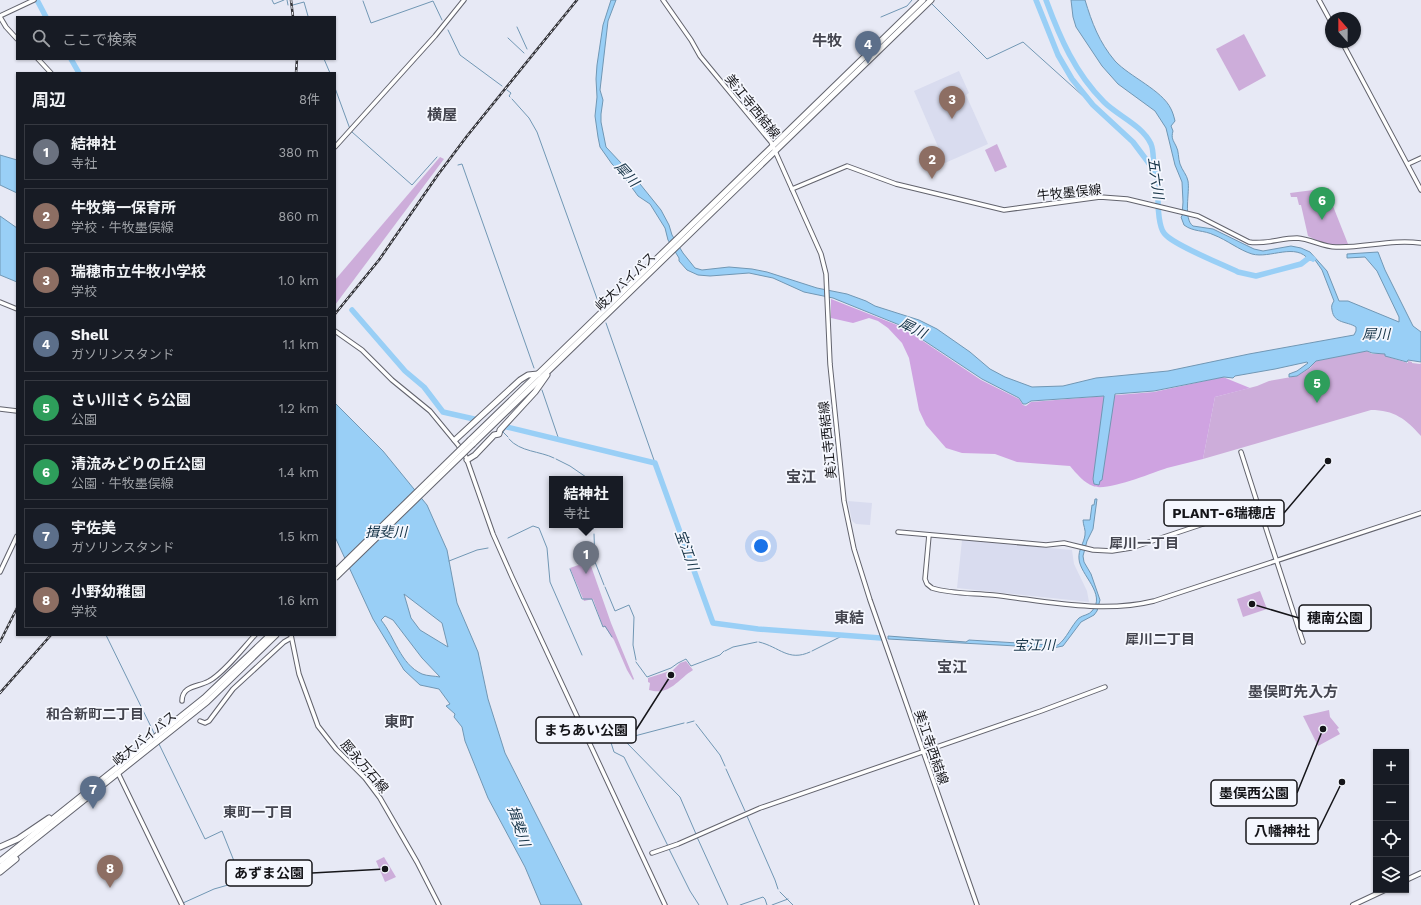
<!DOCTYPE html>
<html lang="ja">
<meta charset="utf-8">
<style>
:root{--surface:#171b24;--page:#20242c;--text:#f1f3f6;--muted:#9ea1a6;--line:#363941;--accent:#2f766c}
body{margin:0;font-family:"Work Sans","Noto Sans JP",sans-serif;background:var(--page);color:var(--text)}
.controls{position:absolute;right:12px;bottom:12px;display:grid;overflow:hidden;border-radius:0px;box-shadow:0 1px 3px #0004}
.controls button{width:36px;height:36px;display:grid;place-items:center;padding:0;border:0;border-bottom:1px solid var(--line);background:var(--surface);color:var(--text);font:20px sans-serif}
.compass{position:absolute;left:1325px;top:12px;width:36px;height:36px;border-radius:50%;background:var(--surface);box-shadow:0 1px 3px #0004;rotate:339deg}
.you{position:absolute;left:761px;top:546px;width:14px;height:14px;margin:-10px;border:3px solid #fff;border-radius:50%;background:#1a73e8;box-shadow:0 0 0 6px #1a73e833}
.badge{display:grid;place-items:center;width:26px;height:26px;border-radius:50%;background:var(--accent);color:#fff;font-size:13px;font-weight:700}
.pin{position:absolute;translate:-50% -33px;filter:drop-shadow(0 1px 2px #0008)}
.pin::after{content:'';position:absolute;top:21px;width:14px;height:12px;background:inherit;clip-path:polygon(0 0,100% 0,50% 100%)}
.popup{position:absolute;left:549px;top:476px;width:74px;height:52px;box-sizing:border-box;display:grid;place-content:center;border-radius:0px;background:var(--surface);filter:drop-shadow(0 1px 3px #0005);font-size:13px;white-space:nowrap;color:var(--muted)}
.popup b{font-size:15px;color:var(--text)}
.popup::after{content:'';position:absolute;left:50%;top:100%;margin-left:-8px;border:8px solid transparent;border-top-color:var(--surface)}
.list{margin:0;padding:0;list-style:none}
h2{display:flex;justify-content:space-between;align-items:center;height:52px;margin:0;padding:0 16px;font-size:17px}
h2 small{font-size:13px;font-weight:400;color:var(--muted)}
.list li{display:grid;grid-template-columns:26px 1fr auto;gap:12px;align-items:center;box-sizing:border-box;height:56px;margin:0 8px 8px;padding:0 8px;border:1px solid var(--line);border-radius:0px}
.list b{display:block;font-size:15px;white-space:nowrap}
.list p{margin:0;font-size:13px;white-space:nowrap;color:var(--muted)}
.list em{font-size:13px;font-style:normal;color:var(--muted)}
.icon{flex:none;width:22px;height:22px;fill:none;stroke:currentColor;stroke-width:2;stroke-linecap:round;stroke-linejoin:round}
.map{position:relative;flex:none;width:1421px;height:905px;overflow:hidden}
.search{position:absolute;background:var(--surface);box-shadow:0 1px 3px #0004;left:16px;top:16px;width:320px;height:44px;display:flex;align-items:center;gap:10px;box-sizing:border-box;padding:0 14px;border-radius:0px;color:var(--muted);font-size:15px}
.panel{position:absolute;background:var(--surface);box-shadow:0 1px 3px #0004;left:16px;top:72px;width:320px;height:564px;border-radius:0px}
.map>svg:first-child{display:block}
.built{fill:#d9dcef}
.green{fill:#cdadda}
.forest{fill:#cfa3e1}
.water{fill:#99cff6;stroke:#7197b4;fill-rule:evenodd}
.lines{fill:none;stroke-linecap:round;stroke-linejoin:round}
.stream{stroke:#7197b4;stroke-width:1}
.river{stroke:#99cff6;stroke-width:5.5}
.secondary-casing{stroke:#62636d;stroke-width:5.5}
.primary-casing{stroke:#62636d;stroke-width:6}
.highway-casing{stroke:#62636d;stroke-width:7}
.secondary{stroke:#fff;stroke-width:3.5}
.primary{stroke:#fff;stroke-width:4}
.highway{stroke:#fff;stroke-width:5}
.rail-casing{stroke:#333338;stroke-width:2.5}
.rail{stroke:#f5f7fe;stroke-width:1;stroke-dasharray:3;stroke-linecap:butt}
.highway-bridge-casing{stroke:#62636d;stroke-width:7;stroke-linecap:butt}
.highway-bridge{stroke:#fff;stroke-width:5}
.labels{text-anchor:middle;stroke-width:3.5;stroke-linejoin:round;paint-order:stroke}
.street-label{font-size:13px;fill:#151519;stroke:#f5f7fe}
.water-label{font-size:14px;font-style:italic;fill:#143246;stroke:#f5f7fe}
.neighbourhood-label{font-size:14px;font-weight:bold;fill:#44454f;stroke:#f5f7fe}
.quarter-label{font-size:15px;font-weight:bold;fill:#44454f;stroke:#f5f7fe}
.leader{fill:none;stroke:#151519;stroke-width:1.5}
.callout-dot{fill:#151519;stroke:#f5f7fe;stroke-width:1.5}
.callout{fill:#f5f7fe;stroke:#151519;stroke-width:1.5}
.callout-label{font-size:14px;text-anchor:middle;font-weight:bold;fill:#151519}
</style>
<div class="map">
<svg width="1421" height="905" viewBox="0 0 1421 905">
<rect width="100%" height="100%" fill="#e7e9f5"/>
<g class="built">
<path d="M959 71 969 93 966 95 988 144 945 163 914 91Z"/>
<path d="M848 501 872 503 870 525 856 524 852 521Z"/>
<path d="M962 540 1072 550 1074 564 1087 591 1089 602 957 588Z"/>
</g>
<g class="green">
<path d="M1244 34 1266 76 1239 91 1216 49Z"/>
<path d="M997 144 1007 167 995 172 985 150Z"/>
<path d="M440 157 444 159 335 305V280Z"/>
<path d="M1329 188V196L1348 244 1328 246 1308 236 1301 205H1299L1297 197H1291L1290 193Z"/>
<path d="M1367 351 1372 354H1385V356L1408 363V361L1412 362V363L1420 364 1421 363V436C1406 419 1394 410 1371 410L1203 459 1215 397 1257 386 1269 381 1297 376 1310 368 1316 361Z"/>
<path d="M587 562 591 566 611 623 634 679 633 680 627 670 614 640 605 627H603L593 599 584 601 570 568Z"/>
<path d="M1260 591 1267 609 1243 617 1237 599Z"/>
<path d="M686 661 693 670C677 680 670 696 649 690L650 683 648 682V678L673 670 680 663Z"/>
<path d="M1329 710 1330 717 1339 728 1337 729 1340 734 1318 746 1303 716Z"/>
<path d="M384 857 396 877 385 882 376 861Z"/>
</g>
<path class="forest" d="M831 299 902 327 981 380 1019 399 1023 405 1026 406 1031 402 1154 392 1223 377 1250 388 1215 397 1203 459C1191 462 1179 465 1167 468 1152 473 1106 492 1093 486 1084 483 1076 473 1070 466L1017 462 995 454 962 453 946 448 926 425 919 410 909 358 902 343 888 328 878 321 869 318 853 323 831 318Z"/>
<g class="water">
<path d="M611 0H616L608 21 600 90 603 100 601 114V122L606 147 636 179 661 210 669 225 672 235 683 253 695 268 702 270 729 267 752 269 767 272 817 288 847 294 866 301 875 306 919 320 937 329 970 352 990 369 1005 377 1032 387 1063 386 1096 378 1168 371 1249 354 1354 335 1356 331V327C1347 321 1334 324 1332 310 1331 306 1332 304 1334 301L1322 270 1315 260H1309C1296 242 1270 259 1252 254 1239 250 1227 240 1214 235 1204 230 1193 232 1184 225L1181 217 1182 216 1183 202 1182 182 1175 165 1166 128 1155 111 1118 84 1102 66 1076 27 1073 17 1071 0H1085C1092 23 1099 42 1115 61 1130 77 1162 90 1171 109 1173 113 1174 117 1175 121L1171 126 1173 131C1171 138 1173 140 1176 146 1179 151 1178 158 1180 164 1182 170 1187 175 1188 181 1190 192 1183 219 1193 226L1213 229 1254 249 1263 251 1291 246 1301 248 1310 252 1327 271 1339 301H1348L1399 322V317L1377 271 1365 257 1347 258V254L1378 252 1385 270 1413 326 1421 332V362L1408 360 1407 362 1385 356V354L1372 353 1367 351 1316 361 1309 368 1297 376 1289 377V374L1297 371 1308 363 1307 362 1275 369 1235 376 1233 378 1224 377 1154 391 1115 394 1102 480 1100 481 1099 485 1094 484 1093 479 1104 396 1031 401 1026 404H1023L1019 398 982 379 902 326 833 298 804 292 773 278 749 273 710 276 698 275 687 270 679 261V258L668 240 665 228 650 204 638 196 622 174 612 164 600 147 598 137 595 116 597 97 596 79 597 65 603 25Z"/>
<path d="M0 155 17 160V193L0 185Z"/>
<path d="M0 216 17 228V282L0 275Z"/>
<path d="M335 403 383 451 427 505 447 550 457 603 478 652 488 699 505 753 582 905H541L525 867 488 798 465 741 462 727 454 717 455 714 446 706 450 704 439 689 420 685 404 670 373 619 335 537ZM404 594 442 623 448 647 420 630 411 618ZM385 616 393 620 422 658 440 677C435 676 427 676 422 674 400 664 395 637 381 620Z"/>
<path d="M1095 499H1097L1093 529 1087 541 1083 556 1084 562 1091 574 1100 600 1097 611 1094 615 1081 622 1063 646 1053 648 888 639V636L966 642 969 640 1050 645H1058C1067 638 1071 626 1079 618 1083 615 1089 615 1092 611 1107 594 1080 575 1079 559 1078 550 1084 543 1085 535 1086 530 1083 525 1083 520H1090L1092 505H1094Z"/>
</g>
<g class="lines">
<g class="stream">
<path d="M272 0 274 4 284 0"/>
<path d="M287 0 288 5"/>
<path d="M363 1 371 23 433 1 442 20"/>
<path d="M931 3 987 59 1023 42 1083 96 1085 95"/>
<path d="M293 5 304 2 308 16"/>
<path d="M881 17 907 6 912 0"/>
<path d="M517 27 527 49"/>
<path d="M448 30 460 55 502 86"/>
<path d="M508 38 524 53"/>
<path d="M324 59 330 73"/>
<path d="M335 88 350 129"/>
<path d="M507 90 511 93 509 96 510 97"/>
<path d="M512 99 529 118 537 132 600 307"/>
<path d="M352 132 412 185 437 157"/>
<path d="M458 165 462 164 534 368"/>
<path d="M606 323 655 463"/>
<path d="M542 390 558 437V439"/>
<path d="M507 427 503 432 508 437"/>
<path d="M509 439C520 452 540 451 554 458"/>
<path d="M556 459 570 466 586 477"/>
<path d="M593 525V529"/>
<path d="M594 534 595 562 604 585"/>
<path d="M508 538 533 526 539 528 547 548 550 582 582 655"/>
<path d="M449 561 477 550 488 548"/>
<path d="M570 569 582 599H592L603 627 605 626 612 637"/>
<path d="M605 587 615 611 629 605 634 617 633 645 636 660"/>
<path d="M106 635 155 735"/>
<path d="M759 642C780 647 788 662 810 652"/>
<path d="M725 651 733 647 757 642"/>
<path d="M812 651 842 636"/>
<path d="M636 662 647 677 671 668 678 663 686 659 691 666 720 655 724 651"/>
<path d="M687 723 694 721"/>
<path d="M605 724 614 752 624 757 668 846"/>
<path d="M696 724 720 755 725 766"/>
<path d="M627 738 684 723"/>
<path d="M626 742 680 797 696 834"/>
<path d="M159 744 205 839 222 831 242 881 214 889 183 903"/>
<path d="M726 769 745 811"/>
<path d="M747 816 775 880 778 889"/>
<path d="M697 837 728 905"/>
<path d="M669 849 690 891 699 905"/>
<path d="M780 892 793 905"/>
<path d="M740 905 763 897 765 899 767 905"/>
<path d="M772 905 788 899"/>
</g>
<g class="river">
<path d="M37 0 46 17"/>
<path d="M1036 0 1058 55 1072 79 1093 105 1133 142 1154 170"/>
<path d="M1046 0C1060 38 1075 73 1104 102 1118 116 1142 125 1151 144 1154 151 1153 161 1154 168 1156 176 1160 184 1160 192 1160 195 1159 198 1158 201 1158 208 1159 227 1164 233 1171 244 1224 265 1238 272L1256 276 1301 264 1310 257 1313 259"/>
<path d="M71 59 79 73"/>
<path d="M352 310 405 371 424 387 443 412 474 419"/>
<path d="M507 427 655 463 713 623 758 629 881 638"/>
</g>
<defs>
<g id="secondary">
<path d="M663 0 691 40 700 56 771 142 821 254 826 274 830 364 844 501 854 549 870 600 977 905"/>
<path d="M1319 0 1331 22"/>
<path d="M0 16 34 0"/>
<path d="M0 17 6 27 17 39"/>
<path d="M1342 42 1421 190"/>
<path d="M38 59 51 73"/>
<path d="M335 147 435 36 464 0"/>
<path d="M1408 164 1421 158"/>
<path d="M792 189 847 166 896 184 1004 210 1100 197 1127 199 1198 216 1249 242C1264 245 1281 238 1297 238 1311 239 1323 247 1336 247 1365 248 1391 239 1421 243"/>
<path d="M0 302 17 309"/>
<path d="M335 331 362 350 392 380 430 411 458 445 466 457 493 534 512 577 665 905"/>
<path d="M0 409 17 411"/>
<path d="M1241 452 1257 502V507"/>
<path d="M898 532 1046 545 1064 543 1093 550 1112 551 1131 548 1254 507H1257L1260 510 1303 642"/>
<path d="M929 535 925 579 927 584 932 588C951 594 973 593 993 595 1046 601 1101 614 1154 601L1421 513"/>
<path d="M0 572 17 536"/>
<path d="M291 635 299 674 318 726 336 749 365 778 380 798 417 862 439 905"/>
<path d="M182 701C182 685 199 687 209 681 223 674 244 647 255 635"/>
<path d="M200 721 205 723 209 721 233 689 284 642 291 638"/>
<path d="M118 773 182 905"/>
<path d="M652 853 678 844 760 808 1041 711 1105 687"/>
</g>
<g id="primary">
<path d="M1406 880 1421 873"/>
<path d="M1353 905 1385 890"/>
</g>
<g id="highway">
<path d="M455 440 520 380 528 375 538 374"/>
<path d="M470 440 923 0"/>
<path d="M473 444 931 0"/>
<path d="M467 460 475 455 494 435 499 434 500 430 535 392 547 375"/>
<path d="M0 847 18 839 49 818"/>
<path d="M0 861 204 698 270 635"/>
<path d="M0 867 207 702 276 635"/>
<path d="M0 872 16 859"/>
</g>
</defs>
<use href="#secondary" class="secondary-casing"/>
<use href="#primary" class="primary-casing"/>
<use href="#highway" class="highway-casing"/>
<use href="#secondary" class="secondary"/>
<use href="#primary" class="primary"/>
<use href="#highway" class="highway"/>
<defs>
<g id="rail">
<path d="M291 0 293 17"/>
<path d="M296 73 297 59"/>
<path d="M335 314 379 260 437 176 467 136 577 0"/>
<path d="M0 642 17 608"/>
<path d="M0 693 51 635"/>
</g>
</defs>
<use href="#rail" class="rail-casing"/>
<use href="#rail" class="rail"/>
<defs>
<g id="highway-bridge">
<path d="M335 572 470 440"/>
<path d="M335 578 473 444"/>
</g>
</defs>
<use href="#highway-bridge" class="highway-bridge-casing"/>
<use href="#highway-bridge" class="highway-bridge"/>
</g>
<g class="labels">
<g class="street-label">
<text transform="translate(753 106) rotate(51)" y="5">美江寺西結線</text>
<text transform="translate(1069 192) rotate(-6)" y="5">牛牧墨俣線</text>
<text transform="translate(625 281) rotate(-44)" y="5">岐大バイパス</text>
<text transform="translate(827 440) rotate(-96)" y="5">美江寺西結線</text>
<text transform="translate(144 738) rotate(-39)" y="5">岐大バイパス</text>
<text transform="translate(932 747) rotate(71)" y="5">美江寺西結線</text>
<text transform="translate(365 766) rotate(49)" y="5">脛永万石線</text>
</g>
<g class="water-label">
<text transform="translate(627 174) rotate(48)" y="5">犀川</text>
<text transform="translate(1156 178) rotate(82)" y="5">五六川</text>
<text transform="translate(913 328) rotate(26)" y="5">犀川</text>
<text x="1376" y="339">犀川</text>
<text x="386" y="537">揖斐川</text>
<text transform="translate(687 550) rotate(70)" y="5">宝江川</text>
<text x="1034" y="650">宝江川</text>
<text transform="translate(519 826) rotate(71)" y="5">揖斐川</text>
</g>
<g class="neighbourhood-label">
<text x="1144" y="548">犀川一丁目</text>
<text x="1160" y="644">犀川二丁目</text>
<text x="95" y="719">和合新町二丁目</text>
<text x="258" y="817">東町一丁目</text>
</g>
<g class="quarter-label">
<text x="827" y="46">牛牧</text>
<text x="442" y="120">横屋</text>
<text x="801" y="482">宝江</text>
<text x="849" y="623">東結</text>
<text x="952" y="672">宝江</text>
<text x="1293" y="697">墨俣町先入方</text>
<text x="399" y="727">東町</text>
</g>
</g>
<path class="leader" d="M1328 461L1284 513M1252 604L1299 618M671 675L636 730M1323 729L1297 793M1342 782L1318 831M385 869L312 873"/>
<g class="callout-dot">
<circle cx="1328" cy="461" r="4"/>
<circle cx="1252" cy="604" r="4"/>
<circle cx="671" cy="675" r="4"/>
<circle cx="1323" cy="729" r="4"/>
<circle cx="1342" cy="782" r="4"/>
<circle cx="385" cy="869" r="4"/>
</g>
<g class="callout">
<rect x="1164" y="500" width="120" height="26" rx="4"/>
<rect x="1299" y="605" width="72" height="26" rx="4"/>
<rect x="536" y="717" width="100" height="26" rx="4"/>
<rect x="1211" y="780" width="86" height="26" rx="4"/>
<rect x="1246" y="818" width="72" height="26" rx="4"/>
<rect x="226" y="860" width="86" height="26" rx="4"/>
</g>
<g class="callout-label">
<text x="1224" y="518">PLANT-6瑞穂店</text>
<text x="1335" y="623">穂南公園</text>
<text x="586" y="735">まちあい公園</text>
<text x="1254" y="798">墨俣西公園</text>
<text x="1282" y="836">八幡神社</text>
<text x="269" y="878">あずま公園</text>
</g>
</svg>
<div class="controls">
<button>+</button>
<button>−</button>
<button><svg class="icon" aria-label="locate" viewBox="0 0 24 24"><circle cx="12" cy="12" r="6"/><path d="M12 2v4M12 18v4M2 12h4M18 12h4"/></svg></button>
<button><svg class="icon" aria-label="layers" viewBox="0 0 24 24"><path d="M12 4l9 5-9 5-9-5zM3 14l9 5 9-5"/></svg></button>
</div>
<svg class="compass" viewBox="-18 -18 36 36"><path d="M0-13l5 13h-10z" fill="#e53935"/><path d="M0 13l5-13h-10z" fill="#9ea1a6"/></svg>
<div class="you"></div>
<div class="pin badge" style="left:586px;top:574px;background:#6b7280">1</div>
<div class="popup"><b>結神社</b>寺社</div>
<div class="pin badge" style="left:932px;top:179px;background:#8d6e63">2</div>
<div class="pin badge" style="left:952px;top:119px;background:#8d6e63">3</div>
<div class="pin badge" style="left:868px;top:64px;background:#5c6f8a">4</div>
<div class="pin badge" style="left:1317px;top:403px;background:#2e9e5b">5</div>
<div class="pin badge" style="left:1322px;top:220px;background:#2e9e5b">6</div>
<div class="pin badge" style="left:93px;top:809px;background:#5c6f8a">7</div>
<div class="pin badge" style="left:110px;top:888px;background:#8d6e63">8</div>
<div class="search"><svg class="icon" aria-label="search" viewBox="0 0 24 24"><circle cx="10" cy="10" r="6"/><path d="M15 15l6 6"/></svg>ここで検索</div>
<section class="panel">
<h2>周辺<small>8件</small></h2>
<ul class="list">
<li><span class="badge" style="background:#6b7280">1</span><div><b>結神社</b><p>寺社</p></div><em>380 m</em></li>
<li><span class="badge" style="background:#8d6e63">2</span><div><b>牛牧第一保育所</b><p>学校 · 牛牧墨俣線</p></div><em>860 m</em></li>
<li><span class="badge" style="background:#8d6e63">3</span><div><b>瑞穂市立牛牧小学校</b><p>学校</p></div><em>1.0 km</em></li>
<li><span class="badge" style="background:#5c6f8a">4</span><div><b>Shell</b><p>ガソリンスタンド</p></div><em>1.1 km</em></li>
<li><span class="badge" style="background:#2e9e5b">5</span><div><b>さい川さくら公園</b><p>公園</p></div><em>1.2 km</em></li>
<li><span class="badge" style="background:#2e9e5b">6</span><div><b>清流みどりの丘公園</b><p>公園 · 牛牧墨俣線</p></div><em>1.4 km</em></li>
<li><span class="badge" style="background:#5c6f8a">7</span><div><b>宇佐美</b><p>ガソリンスタンド</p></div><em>1.5 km</em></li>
<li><span class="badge" style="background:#8d6e63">8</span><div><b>小野幼稚園</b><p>学校</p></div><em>1.6 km</em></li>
</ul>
</section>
</div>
